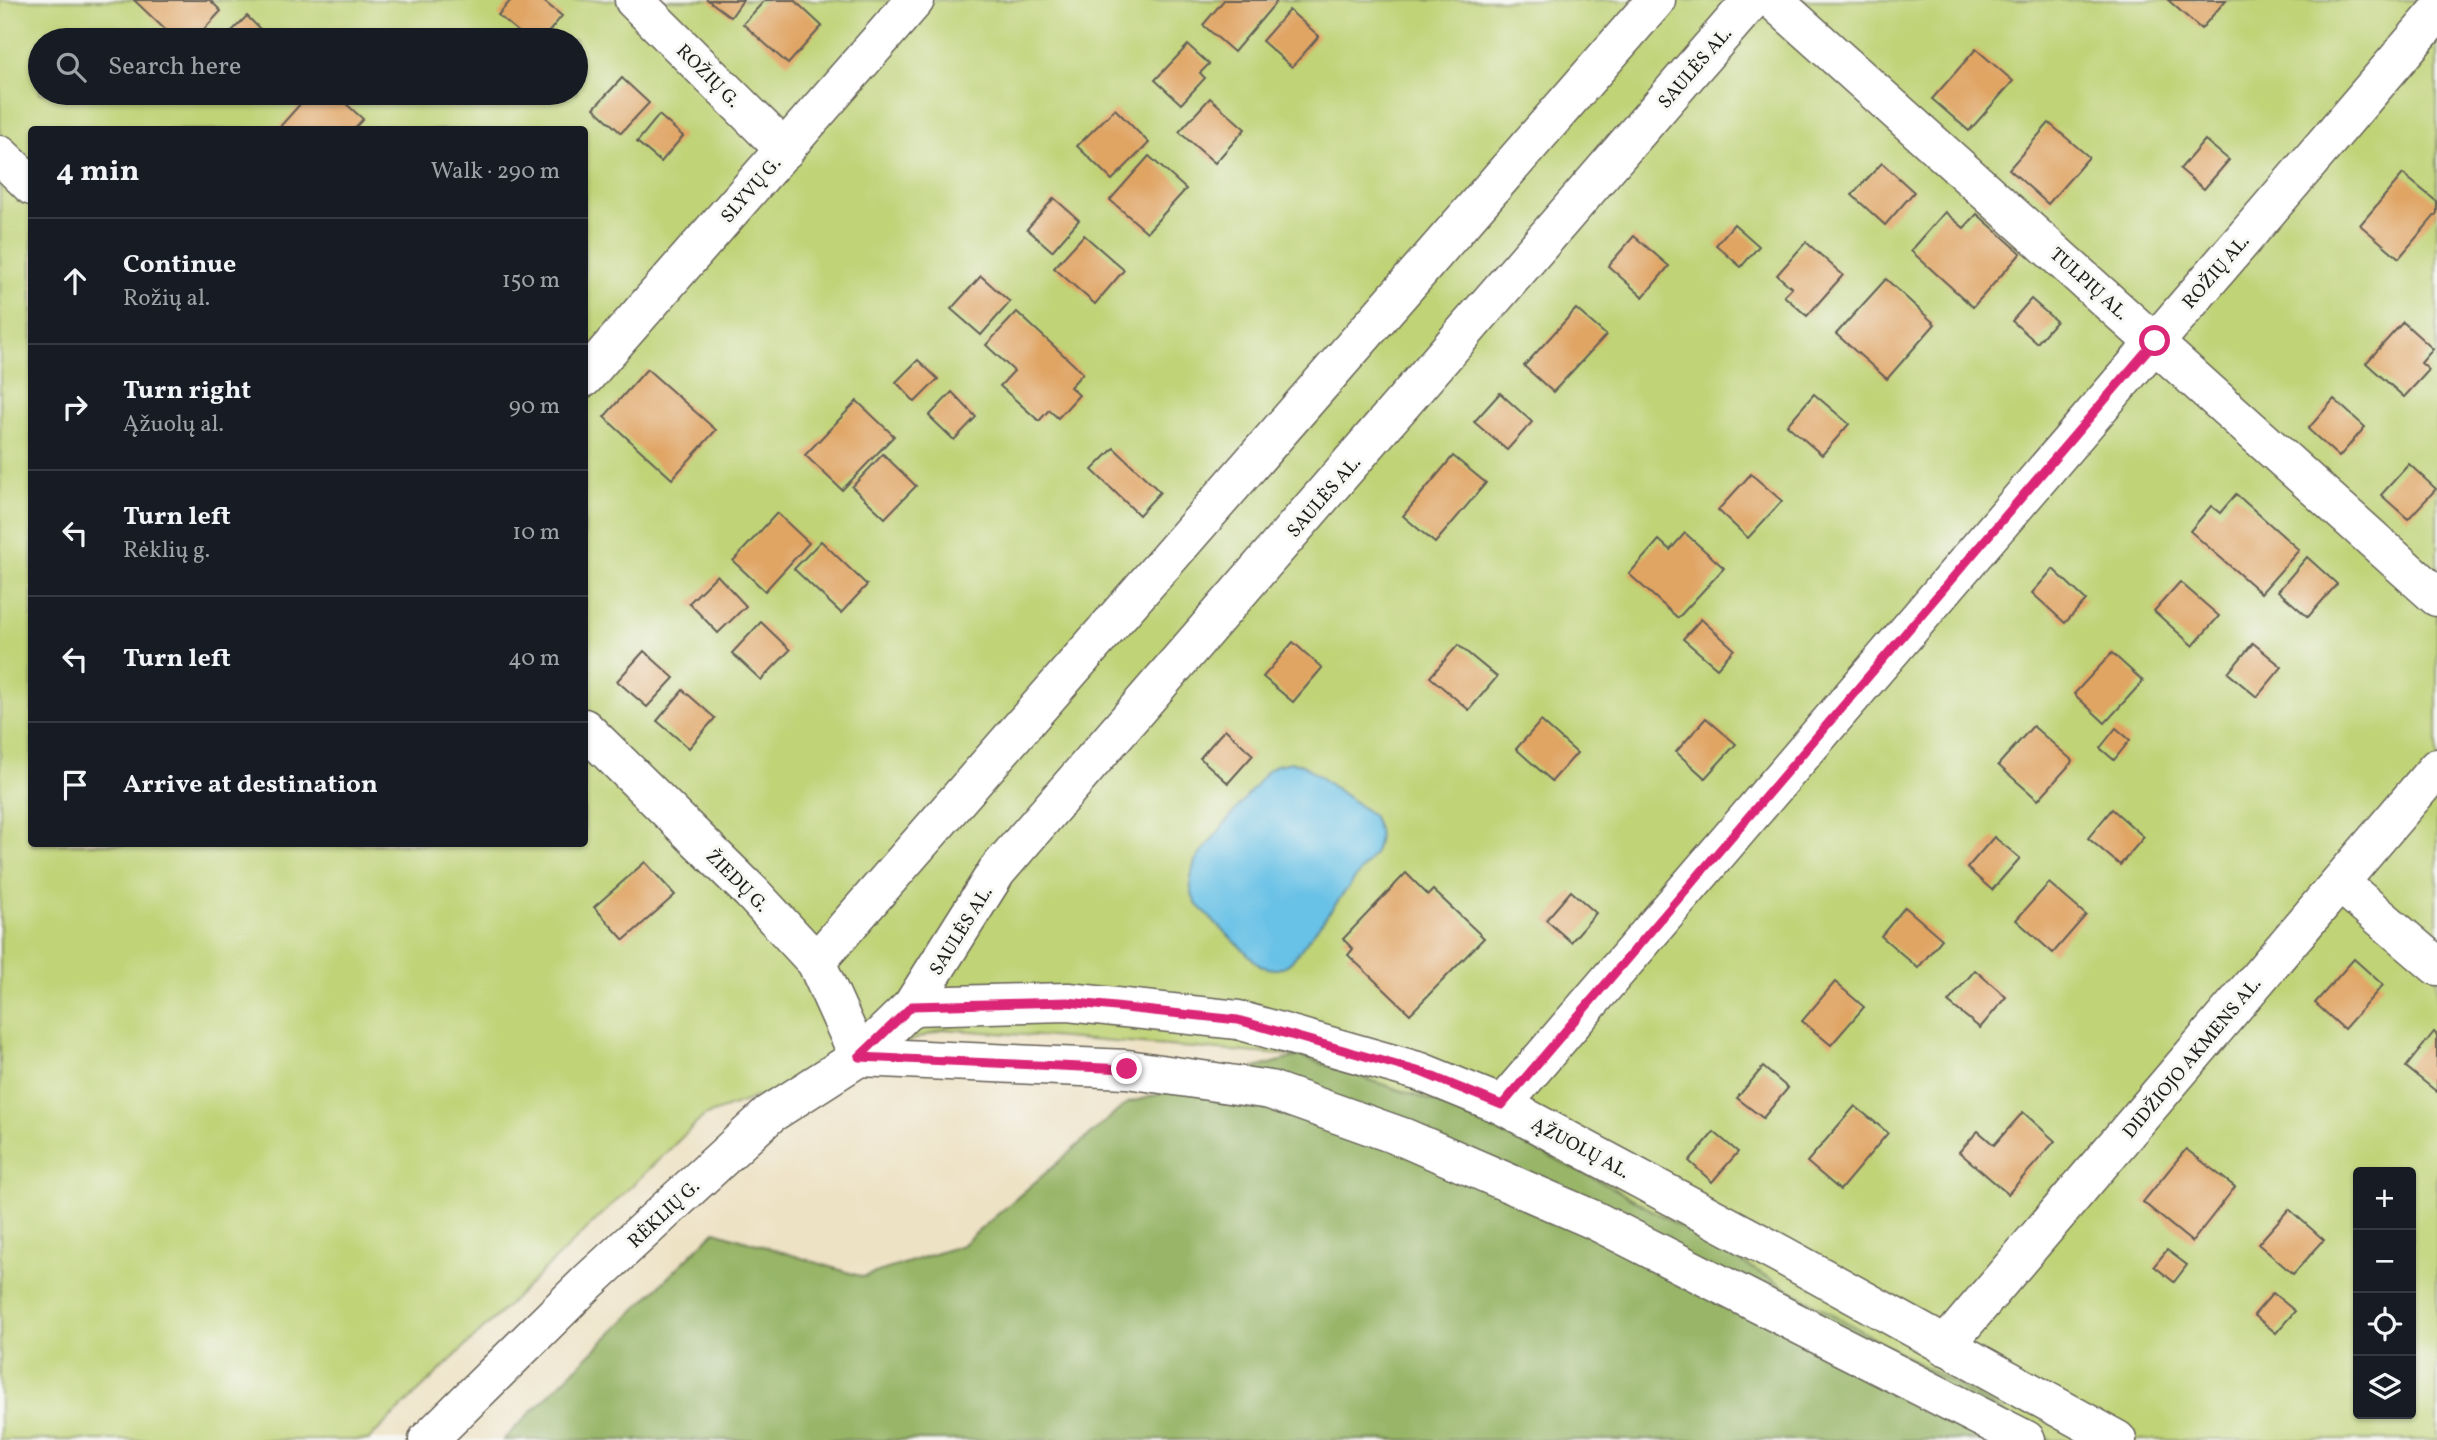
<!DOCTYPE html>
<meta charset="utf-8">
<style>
:root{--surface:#171b24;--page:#242831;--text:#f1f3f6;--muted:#9ea1a6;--line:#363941}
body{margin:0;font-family:Vollkorn,serif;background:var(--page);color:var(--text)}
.controls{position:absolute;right:21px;bottom:21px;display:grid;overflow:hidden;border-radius:7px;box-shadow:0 2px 5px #0004}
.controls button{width:63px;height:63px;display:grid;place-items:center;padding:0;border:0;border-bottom:2px solid var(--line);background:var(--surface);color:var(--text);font:35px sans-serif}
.stop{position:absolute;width:21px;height:21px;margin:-16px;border:5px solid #db2777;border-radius:50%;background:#fff}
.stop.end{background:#db2777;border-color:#fff;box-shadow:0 2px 7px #0008}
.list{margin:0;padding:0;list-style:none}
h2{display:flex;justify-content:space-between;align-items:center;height:91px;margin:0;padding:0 28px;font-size:30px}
h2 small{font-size:23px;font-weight:400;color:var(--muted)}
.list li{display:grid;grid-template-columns:46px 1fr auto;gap:21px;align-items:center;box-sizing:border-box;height:126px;padding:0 28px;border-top:2px solid var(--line)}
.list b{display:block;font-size:26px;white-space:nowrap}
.list p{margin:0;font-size:23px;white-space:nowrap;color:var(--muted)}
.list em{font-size:23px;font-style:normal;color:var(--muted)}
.icon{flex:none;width:38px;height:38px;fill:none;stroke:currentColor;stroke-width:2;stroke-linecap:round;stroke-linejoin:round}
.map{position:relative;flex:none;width:2437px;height:1440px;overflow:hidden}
.search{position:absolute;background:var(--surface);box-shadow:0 2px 5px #0004;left:28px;top:28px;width:560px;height:77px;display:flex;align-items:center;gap:18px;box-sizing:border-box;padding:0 24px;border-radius:38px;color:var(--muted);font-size:26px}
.panel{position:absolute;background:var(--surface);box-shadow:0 2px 5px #0004;left:28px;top:126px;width:560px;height:721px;border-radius:7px}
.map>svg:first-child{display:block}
.green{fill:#c0d377;stroke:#6e784a;stroke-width:2;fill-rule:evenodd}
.forest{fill:#98b568;stroke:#5a6842;stroke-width:2}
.water{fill:#68c1e6;stroke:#426e81;stroke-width:2}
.building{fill:#e0a464}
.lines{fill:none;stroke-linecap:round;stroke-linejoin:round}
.street-casing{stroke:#666157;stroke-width:41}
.street{stroke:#fff;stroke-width:38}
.route{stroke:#db2777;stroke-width:9}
.labels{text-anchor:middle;stroke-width:6;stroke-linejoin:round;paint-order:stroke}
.street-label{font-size:19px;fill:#1c1c1c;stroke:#f6f6f2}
</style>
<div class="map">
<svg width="2437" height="1440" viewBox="0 0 2437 1440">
<rect width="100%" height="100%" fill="#f6f6f2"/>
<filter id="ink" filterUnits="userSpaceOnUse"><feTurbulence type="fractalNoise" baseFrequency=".0143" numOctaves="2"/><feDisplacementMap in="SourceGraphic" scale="14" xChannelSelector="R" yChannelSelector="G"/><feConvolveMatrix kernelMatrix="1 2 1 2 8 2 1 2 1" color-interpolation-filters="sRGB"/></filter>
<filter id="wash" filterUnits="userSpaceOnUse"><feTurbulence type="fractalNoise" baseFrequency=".00686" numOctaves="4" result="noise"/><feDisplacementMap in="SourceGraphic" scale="28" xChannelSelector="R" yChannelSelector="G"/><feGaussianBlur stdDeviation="1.57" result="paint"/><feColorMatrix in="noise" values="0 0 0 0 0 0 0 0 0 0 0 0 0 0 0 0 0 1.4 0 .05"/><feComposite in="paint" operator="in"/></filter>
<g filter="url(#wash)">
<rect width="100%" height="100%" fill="#eee2c5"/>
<path class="green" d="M0 0H2437V1440H2051L1604 1183 1443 1105 1299 1056 944 1029 704 1116 368 1440H0ZM40 40H576V93H40ZM32 130H584V844H32ZM2358 1172H2411V1414H2358Z"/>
<path class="forest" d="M1299 1056 1443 1105 1604 1183 2051 1440H503L715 1231 863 1277 962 1245 1127 1103Z"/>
<path class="water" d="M1292 762 1302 764 1372 815C1380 830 1381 838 1374 854L1291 962C1280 971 1274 970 1260 966L1196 904C1188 888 1190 878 1195 861L1267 771 1276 765Z"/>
<g id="blocks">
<g class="building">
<path d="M134 0H210L221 11 194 40H176Z"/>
<path d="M511 0H542L562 16 542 40H528L498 15Z"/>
<path d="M708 0H743L731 17Z"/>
<path d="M765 0H794L822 26 788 64 743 24Z"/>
<path d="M1224 0H1278L1234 52 1203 25Z"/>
<path d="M2168 0H2226L2201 29Z"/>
<path d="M1289 10 1319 36 1292 67 1262 41Z"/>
<path d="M247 16 271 40H223Z"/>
<path d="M1188 45 1209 64 1200 73 1205 78 1181 104 1155 80Z"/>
<path d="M1976 49 2013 81 1969 131 1932 99Z"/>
<path d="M622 78 649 103 621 133 594 108Z"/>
<path d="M310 93H334L363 119 353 130H277Z"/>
<path d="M1210 98 1245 129 1215 163 1179 132Z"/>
<path d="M1115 109 1149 143 1112 180 1077 146Z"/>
<path d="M659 115 683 136 661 162 637 142Z"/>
<path d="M2049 123 2089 157 2048 204 2009 169Z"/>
<path d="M2205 140 2229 160 2204 189 2180 169Z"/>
<path d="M1149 156 1186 189 1147 232 1110 200Z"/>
<path d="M1882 163 1914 192 1885 225 1852 195Z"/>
<path d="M2403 174 2437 202V213L2399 258 2360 225Z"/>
<path d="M1054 198 1079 220 1052 251 1027 229Z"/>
<path d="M1945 212 1964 228 1977 214 2021 253 1973 307 1911 251Z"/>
<path d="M1734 224 1759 246 1741 267 1716 245Z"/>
<path d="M1084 235 1124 270 1095 304 1054 268Z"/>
<path d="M1634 236 1669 266 1643 297 1608 266Z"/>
<path d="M1806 242 1843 275 1807 316 1784 296 1792 288 1777 275Z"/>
<path d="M981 276 1010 302 981 335 951 309Z"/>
<path d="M1886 279 1935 324 1887 379 1836 334Z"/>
<path d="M2031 299 2056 321 2037 343 2012 321Z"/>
<path d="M1576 309 1606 335 1553 392 1524 366Z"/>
<path d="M1017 312 1083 373 1070 387 1079 395 1058 418 1049 410 1039 421 1000 386 1014 371 986 345Z"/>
<path d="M2403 322 2433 349 2421 363 2429 370 2404 397 2366 363Z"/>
<path d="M918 360 938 379 915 402 896 382Z"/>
<path d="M647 369 716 430 672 479 604 417Z"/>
<path d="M952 392 976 417 954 440 929 416Z"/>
<path d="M1500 393 1532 422 1507 450 1474 422Z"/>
<path d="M1814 394 1849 424 1822 455 1787 425Z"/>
<path d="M2334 399 2365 427 2339 457 2308 429Z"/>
<path d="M857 401 894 436 842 490 805 455Z"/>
<path d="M1114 448 1160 492 1139 515 1092 470Z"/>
<path d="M883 454 916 486 885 518 852 487Z"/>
<path d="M1453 456 1486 483 1435 543 1403 516Z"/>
<path d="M2409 464 2436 489 2408 519 2381 495Z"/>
<path d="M1751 474 1782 501 1748 538 1718 510Z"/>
<path d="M2236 494 2299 550 2261 593 2190 531 2211 506 2220 513Z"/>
<path d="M777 513 809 543 765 591 733 561Z"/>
<path d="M1685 533 1724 568 1678 618 1629 574 1659 540 1670 550Z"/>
<path d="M821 541 867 585 841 613 794 569Z"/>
<path d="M2307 557 2337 584 2308 617 2278 591Z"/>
<path d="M2053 569 2086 600 2065 623 2032 593Z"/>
<path d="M717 575 746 606 718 633 689 603Z"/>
<path d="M2180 582 2219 616 2193 646 2154 611Z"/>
<path d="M1701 619 1734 649 1717 668 1683 639Z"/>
<path d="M761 622 790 650 761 680 732 653Z"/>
<path d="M1293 642 1322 668 1293 702 1263 677Z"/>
<path d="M2253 643 2282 667 2257 697 2228 673Z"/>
<path d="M1458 645 1497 677 1469 710 1430 677Z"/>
<path d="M644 651 674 678 647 707 617 681Z"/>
<path d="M2112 653 2143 681 2105 723 2074 694Z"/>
<path d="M683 690 715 718 689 748 657 721Z"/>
<path d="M1706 718 1736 744 1705 778 1676 752Z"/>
<path d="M1541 721 1577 753 1552 781 1516 749Z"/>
<path d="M2033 726 2073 761 2038 800 1998 765Z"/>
<path d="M2116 728 2130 740 2114 760 2100 748Z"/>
<path d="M1225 729 1253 755 1228 783 1200 758Z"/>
<path d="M2112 809 2144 837 2120 865 2088 838Z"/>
<path d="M1994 837 2020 858 1992 890 1967 868Z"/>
<path d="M645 862 675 895 624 940 594 907Z"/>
<path d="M1406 873 1428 895 1433 890 1484 938 1410 1014 1348 955 1353 949 1343 939Z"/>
<path d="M2049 883 2086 915 2053 953 2016 920Z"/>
<path d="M1571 891 1596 913 1571 942 1546 920Z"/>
<path d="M1905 907 1942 939 1918 968 1881 936Z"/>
<path d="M2354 959 2383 985 2344 1029 2315 1003Z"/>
<path d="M1975 970 2006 997 1980 1028 1948 1002Z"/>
<path d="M1835 982 1864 1007 1831 1045 1802 1021Z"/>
<path d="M2434 1032 2437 1035V1092L2406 1067Z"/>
<path d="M1763 1067 1788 1088 1763 1118 1737 1098Z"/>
<path d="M1855 1106 1888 1133 1840 1190 1807 1162Z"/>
<path d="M2023 1112 2055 1141 2008 1194 1959 1152 1978 1131 1994 1145Z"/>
<path d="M1714 1132 1738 1152 1712 1182 1689 1161Z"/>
<path d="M2186 1149 2235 1187 2192 1242 2143 1202Z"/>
<path d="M2289 1209 2324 1240 2293 1274 2258 1244Z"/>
<path d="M2167 1250 2187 1265 2174 1282 2154 1266Z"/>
<path d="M2273 1293 2295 1311 2276 1333 2254 1315Z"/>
</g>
</g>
</g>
<g filter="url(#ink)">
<use href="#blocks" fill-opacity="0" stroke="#666157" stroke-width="2"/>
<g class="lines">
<defs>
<g id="street">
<path d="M634 0 785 150"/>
<path d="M1773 0 2437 597"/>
<path d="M0 155 32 186"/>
<path d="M584 378 915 0"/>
<path d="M584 728 751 892 816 962 859 1057 1127 1069 1270 1090 1405 1138 1594 1220 2026 1440"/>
<path d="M2340 883 2437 966"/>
<path d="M816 962 1656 0"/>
<path d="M912 1006 1068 1002 1238 1020 1421 1072 1502 1105 1782 1255 2117 1440"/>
<path d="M1502 1105 2437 13"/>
<path d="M1945 1346 2437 768"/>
<path d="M428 1440 589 1281 770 1114 859 1057 912 1006 997 871 1752 0"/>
</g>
</defs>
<use href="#street" class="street-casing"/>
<use href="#street" class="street"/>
</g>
</g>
<g class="lines" filter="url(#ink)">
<path class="route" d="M1127 1069 859 1057 912 1006 1068 1002 1238 1020 1421 1072 1502 1105 2155 341"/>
</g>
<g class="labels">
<g class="street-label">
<text transform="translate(1694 67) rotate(-49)" y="7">SAULĖS AL.</text>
<text transform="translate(709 75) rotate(45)" y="7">ROŽIŲ G.</text>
<text transform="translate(750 189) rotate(-49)" y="7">SLYVŲ G.</text>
<text transform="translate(2215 271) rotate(-49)" y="7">ROŽIŲ AL.</text>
<text transform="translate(2090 283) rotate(42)" y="7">TULPIŲ AL.</text>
<text transform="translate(1323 496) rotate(-49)" y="7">SAULĖS AL.</text>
<text transform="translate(738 880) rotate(45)" y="7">ŽIEDŲ G.</text>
<text transform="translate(960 930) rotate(-58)" y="7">SAULĖS AL.</text>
<text transform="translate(2191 1057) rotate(-50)" y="7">DIDŽIOJO AKMENS AL.</text>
<text transform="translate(1581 1147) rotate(28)" y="7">ĄŽUOLŲ AL.</text>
<text transform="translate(663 1213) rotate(-43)" y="7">RĖKLIŲ G.</text>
</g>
</g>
</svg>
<div class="controls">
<button>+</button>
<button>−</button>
<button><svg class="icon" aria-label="locate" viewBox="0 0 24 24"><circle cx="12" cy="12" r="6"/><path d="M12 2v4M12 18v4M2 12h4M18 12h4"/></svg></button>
<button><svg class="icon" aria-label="layers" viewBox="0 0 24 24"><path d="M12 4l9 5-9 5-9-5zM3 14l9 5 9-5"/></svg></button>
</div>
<div class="stop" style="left:2155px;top:341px"></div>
<div class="stop end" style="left:1127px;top:1069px"></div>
<div class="search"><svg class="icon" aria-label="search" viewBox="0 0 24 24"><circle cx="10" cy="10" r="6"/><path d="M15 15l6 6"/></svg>Search here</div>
<section class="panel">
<h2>4 min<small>Walk · 290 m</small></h2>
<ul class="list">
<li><svg class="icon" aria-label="ahead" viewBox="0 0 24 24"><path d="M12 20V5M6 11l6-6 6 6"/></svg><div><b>Continue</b><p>Rožių al.</p></div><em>150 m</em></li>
<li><svg class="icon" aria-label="right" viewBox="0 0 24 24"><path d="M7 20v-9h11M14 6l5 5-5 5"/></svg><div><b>Turn right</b><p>Ąžuolų al.</p></div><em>90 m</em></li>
<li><svg class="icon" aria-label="left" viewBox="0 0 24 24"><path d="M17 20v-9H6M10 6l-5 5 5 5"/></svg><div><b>Turn left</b><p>Rėklių g.</p></div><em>10 m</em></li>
<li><svg class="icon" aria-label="left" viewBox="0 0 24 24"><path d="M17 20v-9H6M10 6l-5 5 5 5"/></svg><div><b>Turn left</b></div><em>40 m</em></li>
<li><svg class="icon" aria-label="arrive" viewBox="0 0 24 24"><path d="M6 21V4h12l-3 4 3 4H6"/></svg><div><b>Arrive at destination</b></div></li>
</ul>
</section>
</div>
